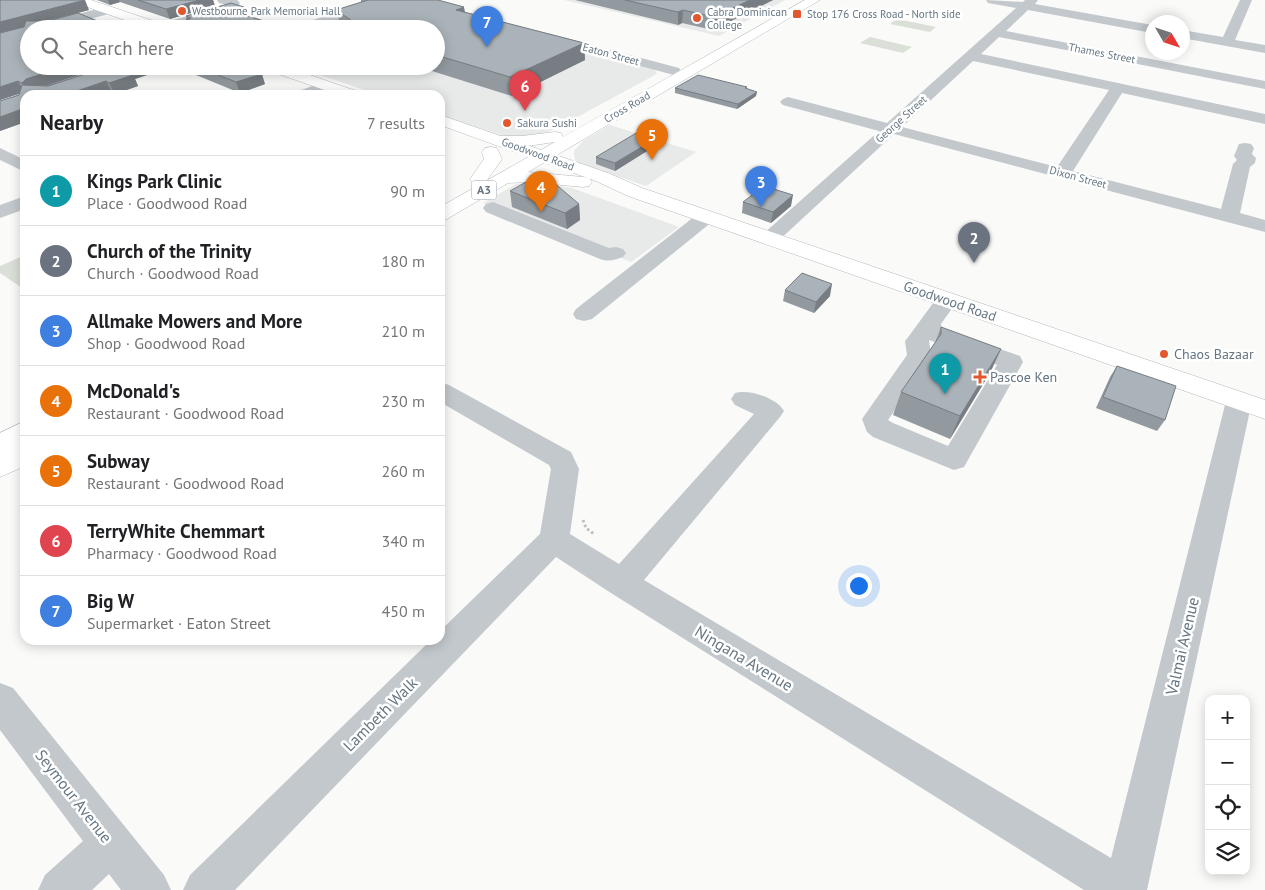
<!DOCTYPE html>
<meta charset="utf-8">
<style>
:root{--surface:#fff;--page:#f6f6f6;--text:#202124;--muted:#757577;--line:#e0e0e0;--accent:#e4572e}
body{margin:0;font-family:"PT Sans",sans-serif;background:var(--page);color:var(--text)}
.controls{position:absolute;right:15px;bottom:15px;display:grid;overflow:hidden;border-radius:10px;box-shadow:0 2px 12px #0003}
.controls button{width:45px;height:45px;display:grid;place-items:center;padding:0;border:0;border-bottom:1px solid var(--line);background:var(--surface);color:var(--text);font:25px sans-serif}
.compass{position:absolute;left:1145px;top:15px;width:45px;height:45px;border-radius:50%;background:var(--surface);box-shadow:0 2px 12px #0003;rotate:129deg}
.you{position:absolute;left:858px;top:585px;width:18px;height:18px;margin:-12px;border:4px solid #fff;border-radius:50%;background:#1a73e8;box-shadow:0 0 0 8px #1a73e833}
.badge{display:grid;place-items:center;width:32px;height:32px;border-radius:50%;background:var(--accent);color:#fff;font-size:16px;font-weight:700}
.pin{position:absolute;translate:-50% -41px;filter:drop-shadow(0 1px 2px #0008)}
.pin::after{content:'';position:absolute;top:26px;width:18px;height:15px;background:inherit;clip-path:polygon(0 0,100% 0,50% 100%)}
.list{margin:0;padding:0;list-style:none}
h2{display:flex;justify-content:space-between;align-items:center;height:65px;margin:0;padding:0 20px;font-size:21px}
h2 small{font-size:16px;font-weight:400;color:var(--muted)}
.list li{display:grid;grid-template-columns:32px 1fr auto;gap:15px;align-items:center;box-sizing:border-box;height:70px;padding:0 20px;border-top:1px solid var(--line)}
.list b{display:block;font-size:19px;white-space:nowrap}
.list p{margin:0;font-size:16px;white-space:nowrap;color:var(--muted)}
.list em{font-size:16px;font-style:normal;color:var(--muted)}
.icon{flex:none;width:28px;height:28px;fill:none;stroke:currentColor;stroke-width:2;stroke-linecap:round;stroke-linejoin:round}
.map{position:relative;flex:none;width:1265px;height:890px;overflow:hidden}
.search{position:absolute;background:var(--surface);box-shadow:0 2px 12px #0003;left:20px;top:20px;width:425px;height:55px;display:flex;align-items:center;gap:12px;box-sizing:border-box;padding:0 18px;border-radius:28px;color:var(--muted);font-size:19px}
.panel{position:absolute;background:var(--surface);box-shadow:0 2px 12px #0003;left:20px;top:90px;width:425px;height:555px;border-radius:15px}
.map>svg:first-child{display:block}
.built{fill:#e8e9e9}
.green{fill:#dadfd7}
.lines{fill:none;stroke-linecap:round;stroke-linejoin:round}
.major-casing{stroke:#b5babe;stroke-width:1}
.highway-casing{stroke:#b4b9bd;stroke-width:1}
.path{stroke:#bbbfc2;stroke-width:3;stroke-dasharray:2.5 2.5;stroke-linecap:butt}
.minor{fill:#c3c8cc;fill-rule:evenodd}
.major{fill:#fff;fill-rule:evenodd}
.highway{fill:#fff;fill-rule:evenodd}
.wall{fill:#929a9f}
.shaded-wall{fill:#777d82}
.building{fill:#aab3b9;stroke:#777d82}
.poi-dot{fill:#e4572e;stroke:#fff;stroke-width:2}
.labels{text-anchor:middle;stroke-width:5;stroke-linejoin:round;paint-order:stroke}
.far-poi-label{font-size:11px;fill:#657683;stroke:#fff;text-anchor:start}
.far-street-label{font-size:11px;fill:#657683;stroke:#fff}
.shield{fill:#fff;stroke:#939fa8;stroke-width:1}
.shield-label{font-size:12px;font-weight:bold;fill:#657683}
.street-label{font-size:14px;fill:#657683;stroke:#fff}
.poi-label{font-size:14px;fill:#657683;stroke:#fff;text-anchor:start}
.near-street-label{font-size:16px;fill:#657683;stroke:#fff}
</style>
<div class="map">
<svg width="1265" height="890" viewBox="0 0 1265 890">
<rect width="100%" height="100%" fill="#fafaf8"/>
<g class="built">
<path d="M394 0 654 69 657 74 553 130 538 135 522 138 505 136 440 115V95H380L293 66H436V29H304Z"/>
<path d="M564 0H785L719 36Z"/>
<path d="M610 125 696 152 646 186 575 162 574 151 583 141Z"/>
<path d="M537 182 572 188 679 227 631 262 483 203 516 184Z"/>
</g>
<g class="green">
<path d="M897 19 936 27 930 32 890 24Z"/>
<path d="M870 37 912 47 903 53 860 43Z"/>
<path d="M25 255V290L0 273V266Z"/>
</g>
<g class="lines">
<defs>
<g id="major">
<path d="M74 0H91L168 26 169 29H150L76 3Z"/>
<path d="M262 66H284L359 92 362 95H339L264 69Z"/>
<path d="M440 115 608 173 642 188 1265 400V419L628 196 596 181 440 125Z"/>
<path d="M491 147 497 148 502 159 485 183 479 184 473 183 470 179 484 159 482 152 485 148Z"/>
</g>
<g id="highway">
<path d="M805 0H820L528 172 583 177 589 178 592 182 589 186 583 187 530 182 508 183 447 219 440 221V207L555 142C534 145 513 149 492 144L490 140 492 136H522L555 132 561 133 563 137Z"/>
<path d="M25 421V466L0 477V433Z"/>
</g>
</defs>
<use href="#major" class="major-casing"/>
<use href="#highway" class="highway-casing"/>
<path class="path" d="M583 520 586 528 594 534"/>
<g class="minor">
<path d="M217 0H237L240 3 236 10 171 29 154 28 155 25 227 5 219 3Z"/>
<path d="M374 0H392L390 3 313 29H294L295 26Z"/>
<path d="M986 0 1023 2 1025 0H1038L1035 4 1152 25V33L1028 10 1006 31 1265 81V89L999 37 981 54 1265 114V124L1122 93 1073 171 1221 209 1233 164 1237 160 1234 156 1239 144 1245 143 1251 144 1254 148 1252 154 1256 158 1255 163 1250 167 1240 213 1265 220V232L894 134 777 242 770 244 763 242 760 238 763 234 879 131 783 105 780 102 783 99 788 97 887 123 1016 8 988 3ZM973 61 1109 90 1057 167 902 127Z"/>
<path d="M1240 0H1252L1235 40 1265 45V53L1182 38V30L1223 37Z"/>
<path d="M108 6 114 10 112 13 53 29H32L33 26Z"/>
<path d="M547 33 679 68 681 71 679 74 674 75 542 40 540 37 542 34Z"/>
<path d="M326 81 331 82 333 85C324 96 307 95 293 95L296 92Z"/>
<path d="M0 148 25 160V172L0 160Z"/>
<path d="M25 196V209L0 218V205Z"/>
<path d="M493 202 609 248 616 247 623 249 626 253 623 257C615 260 608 262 600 259L486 212 483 208 486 204Z"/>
<path d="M706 211 713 213 716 217 713 221 592 319 584 321 576 319 573 314 576 309 699 213Z"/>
<path d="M947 293 955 295 958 300 941 324 942 329 1020 356 1023 362 964 467 954 470 873 437 867 432 862 419 907 355 905 341 909 336 939 295ZM929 340 997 365 948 446 893 423 888 420 931 356Z"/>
<path d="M440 382 449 385 571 452 579 469 570 534 619 564 754 414 735 405 731 399 735 393C749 389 777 398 784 411L780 417 644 580 1111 858 1226 401 1230 395 1239 392 1248 395 1252 401 1147 890H1084L611 593 556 557 235 890H183L190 875 431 640H440V631L540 534 551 469 549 465 440 402Z"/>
<path d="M0 683 13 688 164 875 171 890H121L109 874 92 890H38L45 875 83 841 0 730Z"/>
</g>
<use href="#major" class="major"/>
<use href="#highway" class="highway"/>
</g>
<g class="wall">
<path d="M0 0 89 10 46 21 29 29 107 66 46 86 110 66H243L265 84 240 93 174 66 135 79 138 86 115 94 112 92 104 95H25V122L0 131V101L19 95V94L0 100Z"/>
<path d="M97 0H213L215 6 170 19 120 2 110 5Z"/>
<path d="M361 0H438L465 12 584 43 585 60 512 96 416 66H436V29H343L341 27 336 10 361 2Z"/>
<path d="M575 0H773L713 30 682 23 678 25Z"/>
<path d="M247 15 289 29H190L186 19H187L186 16Z"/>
<path d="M675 88 747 89 756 96 737 109 675 93Z"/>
<path d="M655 139V146L615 171 596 164V157Z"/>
<path d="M510 191 579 204 580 220 567 229 512 207Z"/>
<path d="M743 202 791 206 771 223 742 213Z"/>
<path d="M785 290 830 296 814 313 783 301Z"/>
<path d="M941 327 991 371 950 439 893 415 901 392 935 343Z"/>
<path d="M1117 366 1165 420 1157 431 1096 408 1110 377Z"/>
</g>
<g class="shaded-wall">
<path d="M85 0 89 10 0 33V22Z"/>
<path d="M108 0H119L120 2 110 5Z"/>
<path d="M198 0H213L215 6 170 19 166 9Z"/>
<path d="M750 0H773L713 30 714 17Z"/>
<path d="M244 7 247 16 231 11Z"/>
<path d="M464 7 467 23 456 10Z"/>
<path d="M683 10 682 23 678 25V12Z"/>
<path d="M584 43 585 60 512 96 510 77Z"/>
<path d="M68 66H107L32 90 28 94 22 83 26 79Z"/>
<path d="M137 66H174L135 79 138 86 115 94 109 83 123 71Z"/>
<path d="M262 74 265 84 240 93 236 82Z"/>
<path d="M18 81 24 92 0 100V87Z"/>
<path d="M106 81 112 92 104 95H65Z"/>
<path d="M757 92 756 96 737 109 738 104Z"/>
<path d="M25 108V122L0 131V117Z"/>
<path d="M655 139V146L615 171V163Z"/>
<path d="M793 195 791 206 771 223 773 212Z"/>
<path d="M579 204 580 220 567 229 565 213Z"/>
<path d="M832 284 830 296 814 313 816 302Z"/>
<path d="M1001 349 991 371 950 439 960 416Z"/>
</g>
<g class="building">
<path d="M0 0H85L0 22Z"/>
<path d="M138 0H200L166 9Z"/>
<path d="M368 0H438L464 7 456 10 584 43 510 77 436 55V29H364L336 10Z"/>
<path d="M625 0H750L714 17 683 10 678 12Z"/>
<path d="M231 3 244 7 231 11 289 29H215L186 19 191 18 186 16Z"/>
<path d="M78 13 117 29H29V66H68L26 79 22 83 18 81 0 87V33L24 27 26 21H48Z"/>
<path d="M110 66H137L123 71 133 75 109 83 106 81 65 95H25V108L0 117V101L19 95 22 85 48 86Z"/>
<path d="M196 66H243L262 74 236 82Z"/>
<path d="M698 75 747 87 745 88 757 92 738 104 675 88Z"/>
<path d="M648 126 655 139 615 163 596 157Z"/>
<path d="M540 177 553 182 579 204 565 213 510 191 533 178Z"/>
<path d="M764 186 793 195 773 212 743 202Z"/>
<path d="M802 273 832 284 816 302 785 290Z"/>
<path d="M941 327 1001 349 960 416 901 392 941 334Z"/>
<path d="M1117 366 1176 386 1165 420 1103 397Z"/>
</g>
<g class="poi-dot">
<circle cx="182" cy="11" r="5"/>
<rect x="792" y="9" width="10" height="10" rx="2.5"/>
<circle cx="697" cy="18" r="5"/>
<circle cx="507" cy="123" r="5"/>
<circle cx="1164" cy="354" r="5"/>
<path d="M977.5 369.5h5v5h5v5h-5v5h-5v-5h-5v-5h5z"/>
</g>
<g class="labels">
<g class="far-poi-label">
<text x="192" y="15">Westbourne Park Memorial Hall</text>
<text x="707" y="16">Cabra Dominican<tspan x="707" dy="13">College</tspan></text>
<text x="807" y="18">Stop 176 Cross Road - North side</text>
<text x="517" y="127">Sakura Sushi</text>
</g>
<g class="far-street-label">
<text transform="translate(1102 53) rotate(11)" y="4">Thames Street</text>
<text transform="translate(611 54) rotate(15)" y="4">Eaton Street</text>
<text transform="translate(627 107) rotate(-30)" y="4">Cross Road</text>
<text transform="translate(901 119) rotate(-42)" y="4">George Street</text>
<text transform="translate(538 154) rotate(20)" y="4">Goodwood Road</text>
<text transform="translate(1078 177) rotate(15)" y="4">Dixon Street</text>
</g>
<rect class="shield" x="471.5" y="180.5" width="25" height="19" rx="4"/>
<g class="shield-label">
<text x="484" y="194">A3</text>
</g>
<g class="street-label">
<text transform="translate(950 301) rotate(19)" y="5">Goodwood Road</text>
</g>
<g class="poi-label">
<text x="1174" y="359">Chaos Bazaar</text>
<text x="990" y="382">Pascoe Ken</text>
</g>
<g class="near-street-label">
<text transform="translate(1182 646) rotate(-77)" y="6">Valmai Avenue</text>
<text transform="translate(744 658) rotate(31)" y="6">Ningana Avenue</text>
<text transform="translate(380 714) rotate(-45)" y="6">Lambeth Walk</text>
<text transform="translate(74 796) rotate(52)" y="6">Seymour Avenue</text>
</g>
</g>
</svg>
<div class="controls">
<button>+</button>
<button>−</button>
<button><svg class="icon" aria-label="locate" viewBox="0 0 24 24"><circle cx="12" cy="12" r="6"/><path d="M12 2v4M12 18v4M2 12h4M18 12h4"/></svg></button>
<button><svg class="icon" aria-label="layers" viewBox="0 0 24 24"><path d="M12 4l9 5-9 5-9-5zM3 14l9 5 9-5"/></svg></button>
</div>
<svg class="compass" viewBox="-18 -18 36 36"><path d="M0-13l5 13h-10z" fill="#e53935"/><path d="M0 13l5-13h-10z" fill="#757577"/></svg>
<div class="you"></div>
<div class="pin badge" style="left:945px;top:394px;background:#0f9aa8">1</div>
<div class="pin badge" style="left:974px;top:263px;background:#6b7280">2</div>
<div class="pin badge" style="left:761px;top:207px;background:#3f7fe0">3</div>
<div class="pin badge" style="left:541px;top:212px;background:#e8710a">4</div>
<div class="pin badge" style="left:652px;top:160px;background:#e8710a">5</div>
<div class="pin badge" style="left:525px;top:111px;background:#e0444e">6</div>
<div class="pin badge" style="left:487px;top:47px;background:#3f7fe0">7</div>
<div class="search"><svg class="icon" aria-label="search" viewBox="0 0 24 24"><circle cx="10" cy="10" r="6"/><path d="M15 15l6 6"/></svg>Search here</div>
<section class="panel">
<h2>Nearby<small>7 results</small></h2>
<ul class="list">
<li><span class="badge" style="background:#0f9aa8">1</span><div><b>Kings Park Clinic</b><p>Place · Goodwood Road</p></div><em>90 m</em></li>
<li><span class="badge" style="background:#6b7280">2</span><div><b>Church of the Trinity</b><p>Church · Goodwood Road</p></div><em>180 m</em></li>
<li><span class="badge" style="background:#3f7fe0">3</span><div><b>Allmake Mowers and More</b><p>Shop · Goodwood Road</p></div><em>210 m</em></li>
<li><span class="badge" style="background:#e8710a">4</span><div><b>McDonald's</b><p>Restaurant · Goodwood Road</p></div><em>230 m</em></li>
<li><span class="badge" style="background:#e8710a">5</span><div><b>Subway</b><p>Restaurant · Goodwood Road</p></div><em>260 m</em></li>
<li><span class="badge" style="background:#e0444e">6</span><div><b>TerryWhite Chemmart</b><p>Pharmacy · Goodwood Road</p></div><em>340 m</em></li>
<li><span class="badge" style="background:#3f7fe0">7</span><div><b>Big W</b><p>Supermarket · Eaton Street</p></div><em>450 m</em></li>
</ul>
</section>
</div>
